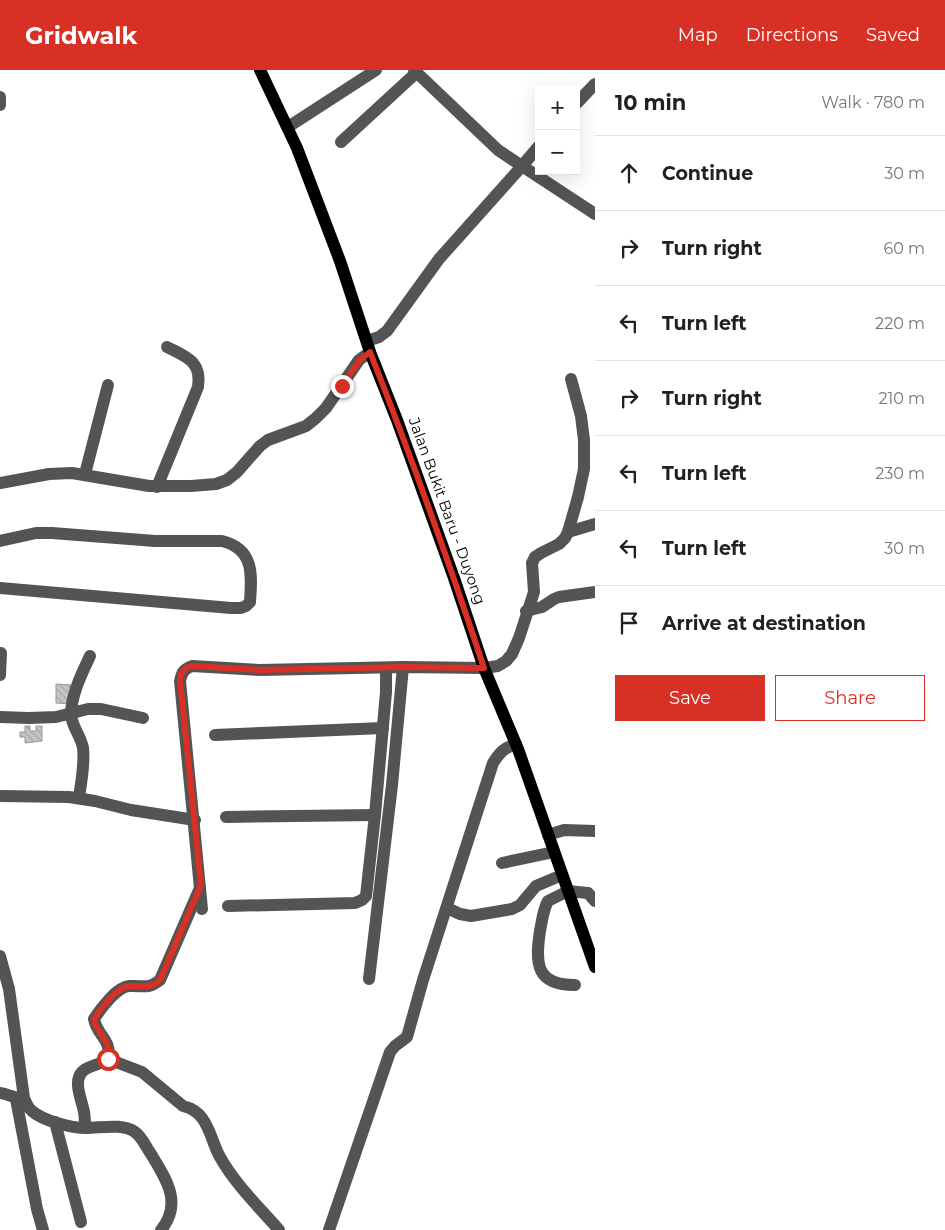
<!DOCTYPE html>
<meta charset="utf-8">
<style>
:root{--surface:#fff;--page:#f2f2f2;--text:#202124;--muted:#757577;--line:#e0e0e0;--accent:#d93025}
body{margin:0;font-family:Montserrat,sans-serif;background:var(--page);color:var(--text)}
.controls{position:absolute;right:15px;top:15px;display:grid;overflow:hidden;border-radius:0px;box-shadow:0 5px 20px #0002}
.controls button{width:45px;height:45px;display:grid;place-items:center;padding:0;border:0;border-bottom:1px solid var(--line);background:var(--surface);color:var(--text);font:25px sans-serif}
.stop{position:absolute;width:15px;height:15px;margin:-11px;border:4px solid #d93025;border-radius:50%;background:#fff}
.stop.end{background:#d93025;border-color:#fff;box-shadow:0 1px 5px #0008}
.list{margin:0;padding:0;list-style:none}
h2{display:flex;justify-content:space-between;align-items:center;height:65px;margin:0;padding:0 20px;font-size:21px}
h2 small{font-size:16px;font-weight:400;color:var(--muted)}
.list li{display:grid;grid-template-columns:32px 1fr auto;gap:15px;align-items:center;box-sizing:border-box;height:75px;padding:0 20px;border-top:1px solid var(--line)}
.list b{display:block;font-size:19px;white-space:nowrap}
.list em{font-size:16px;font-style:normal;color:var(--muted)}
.actions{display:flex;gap:10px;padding:15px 20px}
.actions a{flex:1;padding:11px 0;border:1px solid var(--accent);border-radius:0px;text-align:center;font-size:18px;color:var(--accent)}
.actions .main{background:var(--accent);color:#fff}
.icon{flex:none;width:28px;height:28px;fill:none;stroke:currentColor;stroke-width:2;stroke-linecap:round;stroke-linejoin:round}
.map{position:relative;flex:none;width:595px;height:1160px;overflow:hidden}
header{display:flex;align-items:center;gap:30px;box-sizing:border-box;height:70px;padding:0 25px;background:var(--accent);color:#fff}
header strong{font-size:24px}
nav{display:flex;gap:28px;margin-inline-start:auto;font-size:18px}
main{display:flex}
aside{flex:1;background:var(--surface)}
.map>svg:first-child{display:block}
.building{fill:url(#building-back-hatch);stroke:#989898}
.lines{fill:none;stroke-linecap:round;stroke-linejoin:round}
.minor{stroke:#545454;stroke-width:12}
.major{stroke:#000;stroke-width:12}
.route{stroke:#d93025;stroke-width:6}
.labels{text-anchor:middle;stroke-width:4.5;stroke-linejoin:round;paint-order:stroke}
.street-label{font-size:15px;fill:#000;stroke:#fff}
</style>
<header>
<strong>Gridwalk</strong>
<nav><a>Map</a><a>Directions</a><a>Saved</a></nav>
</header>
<main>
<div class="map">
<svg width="595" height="1160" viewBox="0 0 595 1160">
<defs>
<pattern id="building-back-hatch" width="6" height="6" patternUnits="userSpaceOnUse" patternTransform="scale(1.25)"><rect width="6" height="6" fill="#c4c4c4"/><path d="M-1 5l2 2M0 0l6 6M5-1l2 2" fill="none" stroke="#a7a7a7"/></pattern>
</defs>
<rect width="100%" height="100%" fill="#fff"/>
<g class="building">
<path d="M56 614 71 615V634L56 633Z"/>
<path d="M25 656H30V661H36V656H42V671L25 673V667H20V662H25Z"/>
</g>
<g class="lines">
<g class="minor">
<path d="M414 0 498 80 522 96 539 76"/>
<path d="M0 27V35"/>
<path d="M576 34 595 14"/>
<path d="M288 57 376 0"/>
<path d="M341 72 416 3"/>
<path d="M367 271 379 267 387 261 439 189 522 96 595 144"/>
<path d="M85 404 108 315"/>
<path d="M0 413 49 404 72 403 149 416H191L216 414 227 410 237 402 260 376 268 370 306 356 316 348 326 338 359 290 370 282"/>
<path d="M157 417 198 317C202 291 186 287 167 277"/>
<path d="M568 462 595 454"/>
<path d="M0 471 36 463H52L155 471H222C254 479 252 504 250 532L246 536 241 538H231L0 518"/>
<path d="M526 541 542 537 554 529 559 527 595 522"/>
<path d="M0 605 1 583"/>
<path d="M0 647 29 648 56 647 88 639H101L143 648"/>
<path d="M215 665 383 658"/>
<path d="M0 726 69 727 95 731 131 740 195 750"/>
<path d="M79 728C81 712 85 694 83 678 81 666 72 657 71 645 71 625 82 603 90 586"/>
<path d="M226 747 375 745"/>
<path d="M548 765 564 760 595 761"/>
<path d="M502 793 554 782"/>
<path d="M228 836 355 833 362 830 366 826 375 745 386 622V598"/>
<path d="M447 838 460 844 471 846 512 839 520 835 536 816 562 805"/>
<path d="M202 839 180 611C182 602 184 599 192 596L260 600 403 597 484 598 498 596 506 591 512 584 519 568 534 522 532 493 535 487 541 483 559 474 565 468 568 462 578 427 584 399V370L581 346 571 309"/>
<path d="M0 886 9 919 24 1028C26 1033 28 1038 32 1041 43 1051 72 1058 86 1058 101 1058 122 1053 135 1062 142 1067 146 1077 151 1084 166 1109 183 1133 161 1160"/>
<path d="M369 909 392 715 403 597"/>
<path d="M575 915C536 915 535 894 540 861 542 851 543 840 548 831L568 821 588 823 595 831"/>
<path d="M108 989 142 1002 183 1036C191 1038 197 1041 202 1048 211 1060 213 1075 220 1087 235 1114 259 1137 279 1160"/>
<path d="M0 1023C9 1024 14 1029 23 1028"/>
<path d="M16 1029 37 1139 43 1160"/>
<path d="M55 1052 81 1152"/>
<path d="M85 1058C85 1053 85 1047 84 1042 82 1030 72 1011 83 1001 90 995 100 995 108 989 112 969 97 966 94 949 101 938 117 917 129 916 144 915 147 920 160 910L200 818"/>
<path d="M329 1160 390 982 395 976 407 967 423 910 493 693C500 682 504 678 516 674"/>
</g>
<path class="major" d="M260 0 297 78 340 191 370 282 397 350 454 508 484 598 518 679 595 897"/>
</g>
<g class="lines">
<path class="route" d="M108 989C112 969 97 966 94 949 101 938 117 917 129 916 144 915 148 920 160 910L201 815 180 610 181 604 186 598 192 596 260 600 403 597 484 598C449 492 411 386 370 282L360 290 342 316"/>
</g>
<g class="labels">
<g class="street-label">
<text transform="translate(447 441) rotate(70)" y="5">Jalan Bukit Baru - Duyong</text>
</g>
</g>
</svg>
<div class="controls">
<button>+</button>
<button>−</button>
</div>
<div class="stop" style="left:108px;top:989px"></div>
<div class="stop end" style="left:342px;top:316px"></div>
</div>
<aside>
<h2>10 min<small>Walk · 780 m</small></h2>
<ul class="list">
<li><svg class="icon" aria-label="ahead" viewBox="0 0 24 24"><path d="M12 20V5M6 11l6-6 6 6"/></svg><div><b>Continue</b></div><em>30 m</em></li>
<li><svg class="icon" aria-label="right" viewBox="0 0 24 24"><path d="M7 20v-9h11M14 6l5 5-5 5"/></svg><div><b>Turn right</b></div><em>60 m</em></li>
<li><svg class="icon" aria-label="left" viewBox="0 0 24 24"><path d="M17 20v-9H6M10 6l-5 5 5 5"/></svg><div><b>Turn left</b></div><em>220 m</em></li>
<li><svg class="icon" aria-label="right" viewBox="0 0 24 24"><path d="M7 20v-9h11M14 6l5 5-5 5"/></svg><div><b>Turn right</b></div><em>210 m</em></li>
<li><svg class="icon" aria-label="left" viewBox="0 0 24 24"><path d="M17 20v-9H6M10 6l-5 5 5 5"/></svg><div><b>Turn left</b></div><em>230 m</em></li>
<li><svg class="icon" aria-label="left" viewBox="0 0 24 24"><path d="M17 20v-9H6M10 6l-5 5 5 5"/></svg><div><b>Turn left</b></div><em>30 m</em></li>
<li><svg class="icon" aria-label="arrive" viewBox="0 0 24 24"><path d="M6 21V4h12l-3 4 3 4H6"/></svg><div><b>Arrive at destination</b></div></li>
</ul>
<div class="actions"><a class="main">Save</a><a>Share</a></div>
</aside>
</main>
